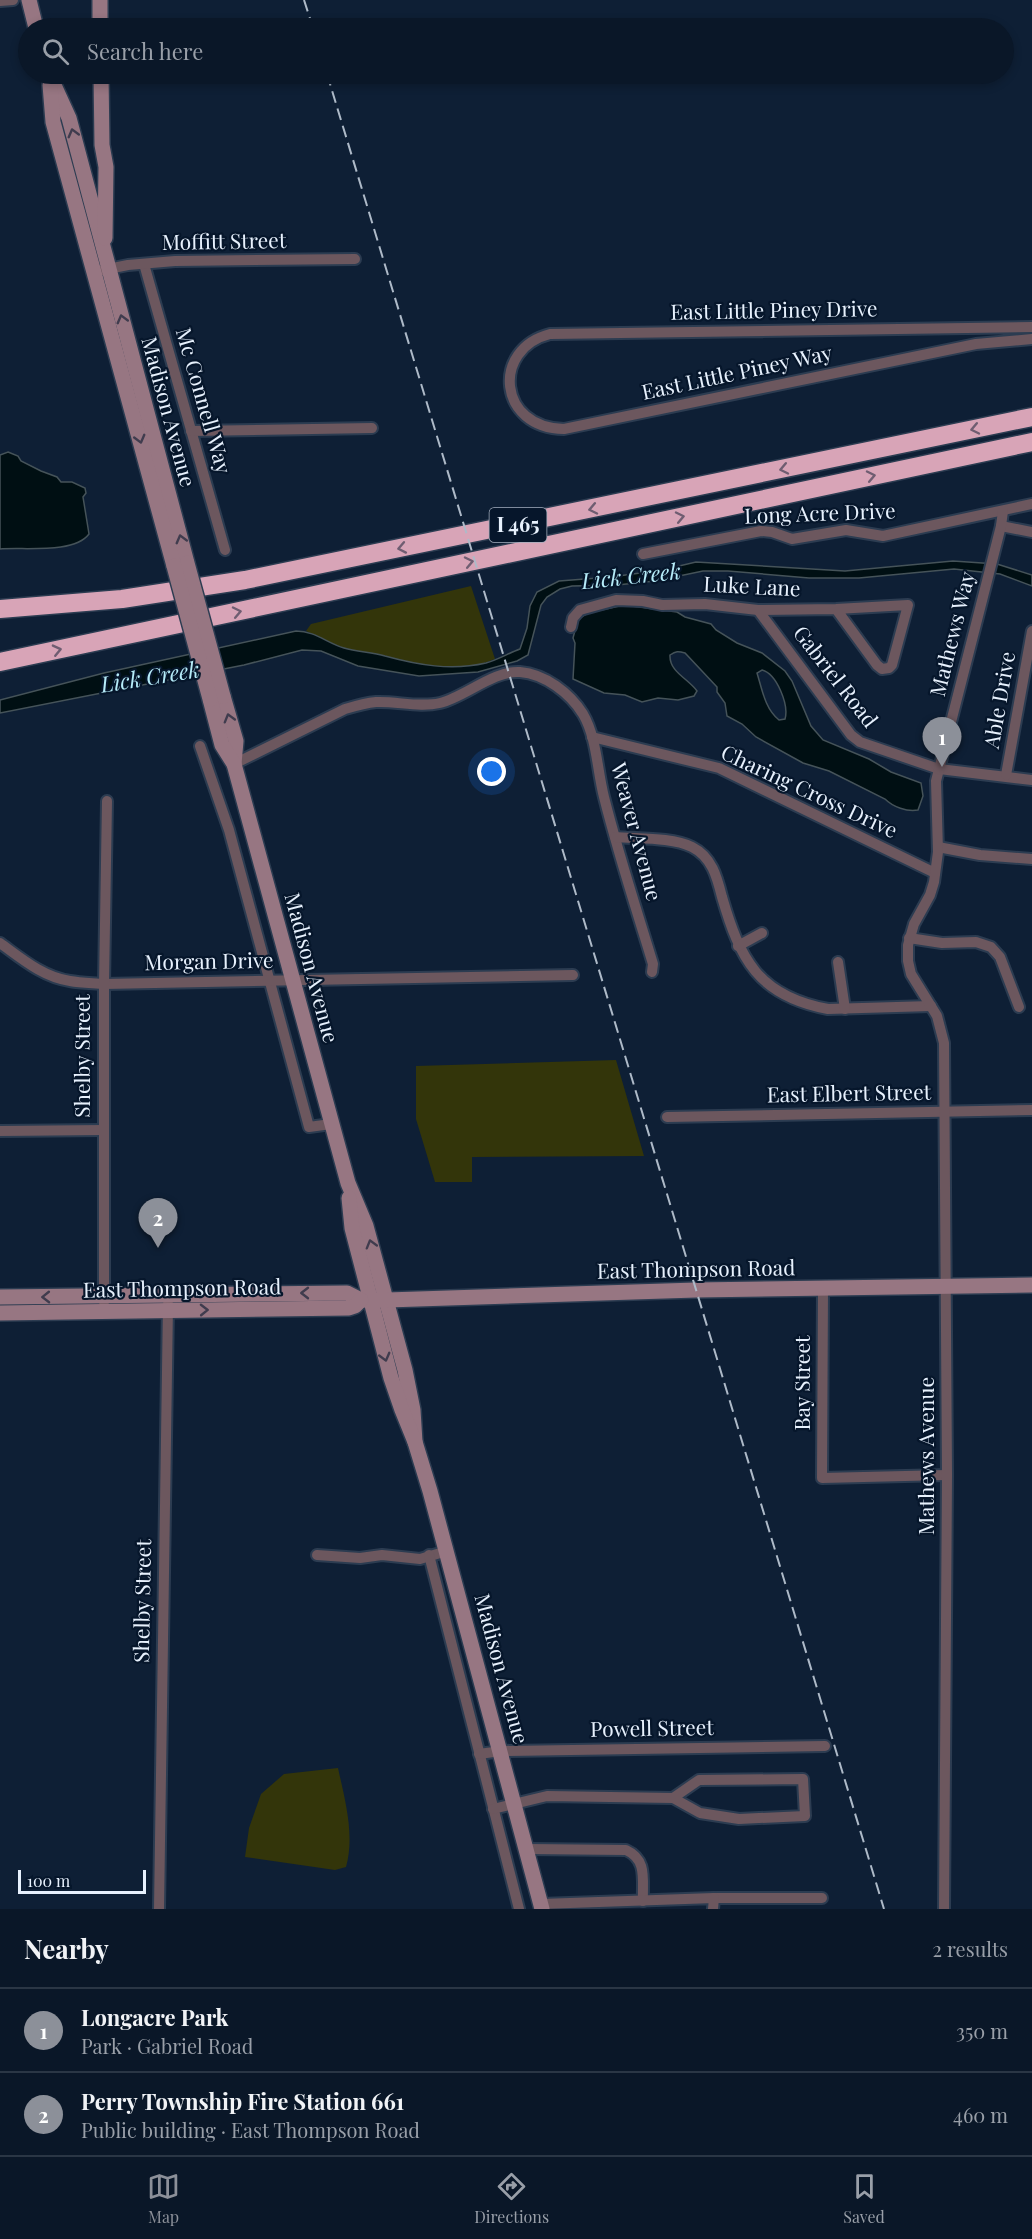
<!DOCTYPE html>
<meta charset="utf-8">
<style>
:root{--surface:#0a1728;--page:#132030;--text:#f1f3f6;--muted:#999fa8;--line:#2a3645;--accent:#8c9099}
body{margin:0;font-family:"Playfair Display",serif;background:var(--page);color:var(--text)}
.scale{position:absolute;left:18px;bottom:15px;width:128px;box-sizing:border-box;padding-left:6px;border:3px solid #e7f1fd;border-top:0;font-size:16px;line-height:21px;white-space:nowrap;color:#e7f1fd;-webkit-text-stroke:4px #06162b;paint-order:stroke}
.you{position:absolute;left:492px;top:772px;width:21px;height:21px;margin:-15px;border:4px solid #fff;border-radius:50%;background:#1a73e8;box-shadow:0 0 0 9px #1a73e833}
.badge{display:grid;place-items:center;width:39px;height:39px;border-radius:50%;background:var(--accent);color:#fff;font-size:20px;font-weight:700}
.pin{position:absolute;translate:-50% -50px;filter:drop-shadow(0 2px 3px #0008)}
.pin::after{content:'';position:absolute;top:32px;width:21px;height:18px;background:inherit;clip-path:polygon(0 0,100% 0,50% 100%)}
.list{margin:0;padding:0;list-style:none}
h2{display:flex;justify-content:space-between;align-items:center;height:78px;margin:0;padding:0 24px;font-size:26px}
h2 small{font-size:20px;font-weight:400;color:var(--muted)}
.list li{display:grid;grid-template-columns:39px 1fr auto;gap:18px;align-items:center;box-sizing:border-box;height:84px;padding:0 24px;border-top:2px solid var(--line)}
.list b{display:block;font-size:22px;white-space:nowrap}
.list p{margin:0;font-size:20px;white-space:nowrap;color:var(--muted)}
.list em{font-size:20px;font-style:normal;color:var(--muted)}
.icon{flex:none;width:33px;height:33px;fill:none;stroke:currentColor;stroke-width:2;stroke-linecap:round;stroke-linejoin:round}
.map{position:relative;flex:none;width:1032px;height:1909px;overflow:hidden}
.search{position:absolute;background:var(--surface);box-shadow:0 3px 9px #0003;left:18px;right:18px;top:18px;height:66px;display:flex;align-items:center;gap:15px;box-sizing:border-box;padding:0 21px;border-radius:33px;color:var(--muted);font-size:22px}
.sheet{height:246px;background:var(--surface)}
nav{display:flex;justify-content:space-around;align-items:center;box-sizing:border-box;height:84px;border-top:2px solid var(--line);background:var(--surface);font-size:16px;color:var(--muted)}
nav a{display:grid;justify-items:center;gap:3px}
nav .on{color:var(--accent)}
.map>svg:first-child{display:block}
.green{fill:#33350a}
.water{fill:#000f13;stroke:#455359;stroke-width:1.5;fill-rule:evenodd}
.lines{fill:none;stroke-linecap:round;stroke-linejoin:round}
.street-casing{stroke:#2c3c51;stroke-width:14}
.secondary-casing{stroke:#2c3c51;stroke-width:18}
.highway-casing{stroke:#2c3c51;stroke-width:21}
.street{stroke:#6c575e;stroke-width:10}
.secondary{stroke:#977682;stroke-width:15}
.highway{stroke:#d8a4b7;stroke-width:18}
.rail{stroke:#aebac8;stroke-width:2;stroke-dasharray:12 6;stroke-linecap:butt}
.secondary-bridge-casing{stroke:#2c3c51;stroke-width:18;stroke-linecap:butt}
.secondary-bridge{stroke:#977682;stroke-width:15}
.oneway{stroke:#403c4e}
.oneway2{stroke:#6f5d71}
.labels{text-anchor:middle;stroke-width:4.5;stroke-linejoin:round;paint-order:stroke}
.shield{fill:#06162b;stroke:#a4afbe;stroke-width:1.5}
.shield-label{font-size:20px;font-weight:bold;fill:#e7f1fd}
.street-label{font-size:21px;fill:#e7f1fd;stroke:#06162b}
.water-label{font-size:22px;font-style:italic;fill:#b6ecf9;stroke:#06162b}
</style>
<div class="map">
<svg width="1032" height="1909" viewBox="0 0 1032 1909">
<rect width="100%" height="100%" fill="#0e1f35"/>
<g class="green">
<path d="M471 586 495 659C465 672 429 667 399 660 392 659 387 656 381 655 365 652 350 651 335 645 325 641 316 635 306 631L311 624Z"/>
<path d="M616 1060 644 1156 472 1157V1182H435L416 1119V1066Z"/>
<path d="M338 1768C345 1800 355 1835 346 1867L335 1870 245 1857 249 1828 261 1794 284 1774Z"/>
</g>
<g class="water">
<path d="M8 452 18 456 21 461 41 471 57 477 61 482H72L85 488 86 493 83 497 89 534C74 554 25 547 0 549V455Z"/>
<path d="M953 561 997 564 1032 575V586L1000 574 954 569 859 578H809L728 571H703L655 581 617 585 572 586 560 589 547 597 541 605 528 655 517 661 478 672 419 676 358 666 321 651 302 650 244 665 0 713V700L104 673 296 631C315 631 327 643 344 648 358 652 372 652 385 656 418 665 451 671 486 663 497 660 509 653 520 649L527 628 530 606 537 592 559 581 611 577 662 570 696 562 845 571Z"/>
<path d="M624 605 677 612 685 617 711 624 716 630 737 643 762 653 785 671 792 681 811 726 823 740 869 759 891 772 921 783 923 796 918 810C907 812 893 807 885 799L829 771 803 763 756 737 742 724 727 716 725 703 717 692V687L685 653C678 651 676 651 670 655 669 672 689 679 697 691L694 696 678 700 658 698 642 702 625 695 604 693 573 679 575 643 573 638 578 619 588 613ZM762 670C777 674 789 705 785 719L779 720C765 709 762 689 757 673Z"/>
</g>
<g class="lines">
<defs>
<g id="street">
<path d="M0 1 13 0"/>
<path d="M144 264 225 550"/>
<path d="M103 270 128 265 175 261 355 259"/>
<path d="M1032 327 550 334C491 349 498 428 564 429L976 344 1032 339"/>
<path d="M191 431 372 428"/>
<path d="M1001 526 1032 532"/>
<path d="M643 554 761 531 772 532 792 539 846 530 883 536 1032 504"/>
<path d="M758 610 851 735 860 742 939 769 1032 780"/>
<path d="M571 627 573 618 580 610 616 600 643 601 662 605 705 604 758 610 836 609 908 605 892 665 889 668 882 669 877 665 836 609"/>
<path d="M592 737 719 768 935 873"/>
<path d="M200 746 229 830 309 1127 331 1124"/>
<path d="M234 764 345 709C355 706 365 703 376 702 397 701 419 708 440 703 465 697 494 670 520 672 545 674 570 693 583 714 597 738 597 770 604 797 618 853 636 908 653 964L652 972"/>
<path d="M1006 775 1032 631"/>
<path d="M615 837C637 839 672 837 692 847 712 857 717 877 722 897 740 959 758 996 828 1009L931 1006"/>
<path d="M938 847 980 855 1032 859"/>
<path d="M909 938 942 943 976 942 991 947 1000 957 1019 1007"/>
<path d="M0 943C22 959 43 977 70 981 81 983 93 983 104 984L573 975"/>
<path d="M738 946 762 933"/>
<path d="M838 962 845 1009"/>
<path d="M667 1117 1032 1110"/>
<path d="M0 1131 104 1130"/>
<path d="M823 1288 822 1478 947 1475"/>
<path d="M104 1302V984L107 801"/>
<path d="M317 1555 360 1558 382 1555 420 1559 447 1551"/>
<path d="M429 1555 519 1909"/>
<path d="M479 1754 501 1751 825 1746"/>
<path d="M493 1809 547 1796 673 1798 700 1813 739 1819 805 1816 803 1779 699 1780 673 1798"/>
<path d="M527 1849 626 1850C648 1860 642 1880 643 1901"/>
<path d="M714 1898H822"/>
<path d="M541 1904 714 1898 713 1909"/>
<path d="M159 1909 168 1304"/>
<path d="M944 1909 947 1475 944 1043 937 1016 911 974 908 961V945L914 924 930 895 934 882 938 852 936 781 1001 526 1003 511"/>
</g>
<g id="secondary">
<path d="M29 0 36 28"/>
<path d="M100 0V28"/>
<path d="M49 74 69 118 187 563"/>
<path d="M101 74 102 145 106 167 105 238"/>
<path d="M50 85 53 122 174 566"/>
<path d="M223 696 236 741 234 764"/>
<path d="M210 699 222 745 234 764 348 1183 366 1226 405 1370 413 1410 415 1442"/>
<path d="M349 1198 352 1228 391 1378 402 1410 415 1442 430 1491 542 1909"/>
<path d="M0 1297 347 1293 361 1300H387L696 1290 1032 1285"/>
<path d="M0 1313 349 1308 355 1306 361 1300"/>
</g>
<g id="highway">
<path d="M0 609 122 599 245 580 1032 417"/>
<path d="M0 662 1032 442"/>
</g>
</defs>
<use href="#street" class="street-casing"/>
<use href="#secondary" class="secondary-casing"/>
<use href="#highway" class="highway-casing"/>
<use href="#street" class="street"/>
<use href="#secondary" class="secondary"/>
<use href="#highway" class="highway"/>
<g class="rail">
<path d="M304 0 313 28"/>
<path d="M327 74 884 1909"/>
</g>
<defs>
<g id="secondary-bridge">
<path d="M187 563 223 696"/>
<path d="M174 566 210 699"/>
</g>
</defs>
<use href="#secondary-bridge" class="secondary-bridge-casing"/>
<use href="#secondary-bridge" class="secondary-bridge"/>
</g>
<defs><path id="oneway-chevron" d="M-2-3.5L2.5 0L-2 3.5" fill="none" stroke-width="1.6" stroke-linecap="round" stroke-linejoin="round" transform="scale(1.5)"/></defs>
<g class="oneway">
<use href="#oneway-chevron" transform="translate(73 133) rotate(-105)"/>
<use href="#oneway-chevron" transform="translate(122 319) rotate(-105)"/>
<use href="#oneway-chevron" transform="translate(140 439) rotate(75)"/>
<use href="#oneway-chevron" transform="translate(181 539) rotate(-105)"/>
<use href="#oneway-chevron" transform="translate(229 718) rotate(-106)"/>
<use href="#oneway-chevron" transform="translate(371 1244) rotate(-106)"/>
<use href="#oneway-chevron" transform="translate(305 1293) rotate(180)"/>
<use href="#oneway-chevron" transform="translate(46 1297) rotate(179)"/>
<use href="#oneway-chevron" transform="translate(204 1310) rotate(-1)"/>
<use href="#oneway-chevron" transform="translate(385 1357) rotate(75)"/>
</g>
<g class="oneway2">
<use href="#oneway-chevron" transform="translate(975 429) rotate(168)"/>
<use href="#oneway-chevron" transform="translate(784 469) rotate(168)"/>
<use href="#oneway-chevron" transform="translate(871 476) rotate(-12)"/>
<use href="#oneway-chevron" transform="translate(593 509) rotate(168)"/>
<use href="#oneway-chevron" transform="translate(680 517) rotate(-12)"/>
<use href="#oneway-chevron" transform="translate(402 548) rotate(169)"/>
<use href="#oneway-chevron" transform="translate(469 562) rotate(-12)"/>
<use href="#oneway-chevron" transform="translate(237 612) rotate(-12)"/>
<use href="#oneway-chevron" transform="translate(57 650) rotate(-13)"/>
</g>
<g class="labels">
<rect class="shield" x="489.5" y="508" width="57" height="34" rx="4.5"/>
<g class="shield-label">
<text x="518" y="532">I 465</text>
</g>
<g class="street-label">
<text transform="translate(224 242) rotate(-1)" y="7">Moffitt Street</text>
<text transform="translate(774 311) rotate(-1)" y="7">East Little Piney Drive</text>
<text transform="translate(737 373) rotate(-12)" y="7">East Little Piney Way</text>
<text transform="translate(203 401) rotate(74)" y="7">Mc Connell Way</text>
<text transform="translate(168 412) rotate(75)" y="7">Madison Avenue</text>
<text transform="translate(820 514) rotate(-2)" y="7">Long Acre Drive</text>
<text transform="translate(752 587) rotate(3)" y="7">Luke Lane</text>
<text transform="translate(953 634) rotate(-76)" y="7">Mathews Way</text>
<text transform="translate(835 677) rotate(52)" y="7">Gabriel Road</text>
<text transform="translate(1000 700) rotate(-80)" y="7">Able Drive</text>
<text transform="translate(809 792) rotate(25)" y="7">Charing Cross Drive</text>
<text transform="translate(636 832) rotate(75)" y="7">Weaver Avenue</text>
<text transform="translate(209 962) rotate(-1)" y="7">Morgan Drive</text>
<text transform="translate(311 968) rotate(75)" y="7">Madison Avenue</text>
<text transform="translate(83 1056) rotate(-90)" y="7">Shelby Street</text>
<text transform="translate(849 1094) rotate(-1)" y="7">East Elbert Street</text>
<text transform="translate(696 1270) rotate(-1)" y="7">East Thompson Road</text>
<text transform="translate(182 1289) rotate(-1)" y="7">East Thompson Road</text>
<text transform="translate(803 1383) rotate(-90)" y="7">Bay Street</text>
<text transform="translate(927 1456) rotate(-90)" y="7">Mathews Avenue</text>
<text transform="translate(143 1601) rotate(-89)" y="7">Shelby Street</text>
<text transform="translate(501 1669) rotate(75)" y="7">Madison Avenue</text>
<text transform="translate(652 1729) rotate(-1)" y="7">Powell Street</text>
</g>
<g class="water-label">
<text transform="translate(631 576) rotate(-6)" y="8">Lick Creek</text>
<text transform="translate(150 677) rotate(-9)" y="8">Lick Creek</text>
</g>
</g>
</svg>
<div class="scale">100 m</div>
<div class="you"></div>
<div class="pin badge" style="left:942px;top:767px">1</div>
<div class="pin badge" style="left:158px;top:1248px">2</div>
<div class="search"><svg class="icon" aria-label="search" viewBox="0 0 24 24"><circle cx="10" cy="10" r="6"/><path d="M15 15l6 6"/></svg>Search here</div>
</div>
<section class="sheet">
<h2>Nearby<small>2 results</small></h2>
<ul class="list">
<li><span class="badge">1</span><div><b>Longacre Park</b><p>Park · Gabriel Road</p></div><em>350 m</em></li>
<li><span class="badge">2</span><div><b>Perry Township Fire Station 661</b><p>Public building · East Thompson Road</p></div><em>460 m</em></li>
</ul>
</section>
<nav>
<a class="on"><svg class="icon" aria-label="map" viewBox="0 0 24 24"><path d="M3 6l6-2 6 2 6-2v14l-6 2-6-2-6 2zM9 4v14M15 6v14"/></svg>Map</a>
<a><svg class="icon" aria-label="directions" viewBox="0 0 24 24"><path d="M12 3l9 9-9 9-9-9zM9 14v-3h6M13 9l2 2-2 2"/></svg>Directions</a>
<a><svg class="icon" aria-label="saved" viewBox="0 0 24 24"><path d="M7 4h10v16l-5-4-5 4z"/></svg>Saved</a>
</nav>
